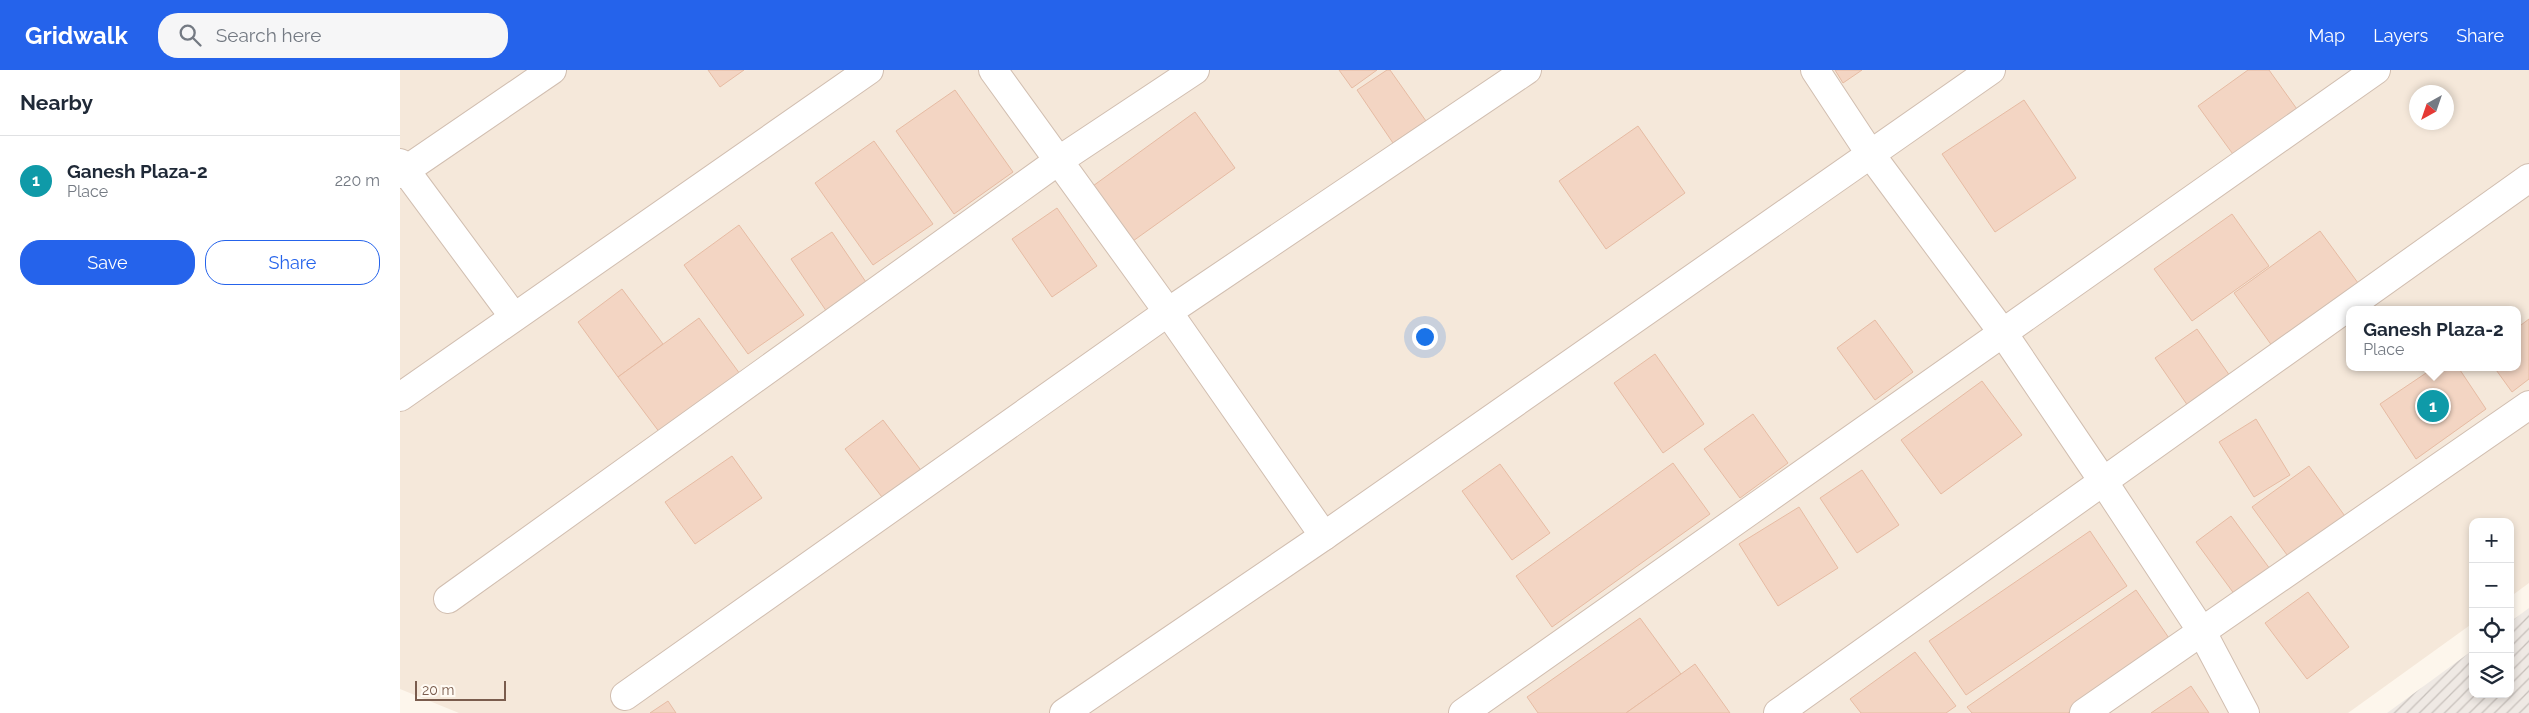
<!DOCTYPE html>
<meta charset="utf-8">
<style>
:root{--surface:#fff;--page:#f6f6f7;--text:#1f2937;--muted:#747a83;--line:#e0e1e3;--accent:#2563eb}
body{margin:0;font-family:Raleway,sans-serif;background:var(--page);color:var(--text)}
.controls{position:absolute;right:15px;bottom:15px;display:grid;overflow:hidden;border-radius:10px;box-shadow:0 2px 8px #0003}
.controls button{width:45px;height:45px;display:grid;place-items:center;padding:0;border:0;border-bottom:1px solid var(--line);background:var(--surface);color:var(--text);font:25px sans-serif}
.compass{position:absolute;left:2009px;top:15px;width:45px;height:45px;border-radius:50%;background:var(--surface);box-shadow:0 2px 8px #0003;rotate:220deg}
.scale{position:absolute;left:15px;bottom:12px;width:91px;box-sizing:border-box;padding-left:5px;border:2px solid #7a5c4d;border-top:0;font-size:14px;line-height:18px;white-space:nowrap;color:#7a5c4d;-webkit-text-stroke:4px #fffaf3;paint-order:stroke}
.you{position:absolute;left:1024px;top:266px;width:18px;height:18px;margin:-12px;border:4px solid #fff;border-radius:50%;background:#1a73e8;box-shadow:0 0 0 8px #1a73e833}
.badge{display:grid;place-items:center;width:32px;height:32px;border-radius:50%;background:var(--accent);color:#fff;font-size:16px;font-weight:700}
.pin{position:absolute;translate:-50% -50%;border:2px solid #fff;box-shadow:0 1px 5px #0006}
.popup{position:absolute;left:1946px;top:236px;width:175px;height:65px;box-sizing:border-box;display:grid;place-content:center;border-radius:10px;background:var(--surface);filter:drop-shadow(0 1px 4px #0005);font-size:16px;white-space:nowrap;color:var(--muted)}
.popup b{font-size:19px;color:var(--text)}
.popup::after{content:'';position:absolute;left:50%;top:100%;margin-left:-10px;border:10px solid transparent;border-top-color:var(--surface)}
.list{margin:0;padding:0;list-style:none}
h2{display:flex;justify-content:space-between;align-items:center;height:65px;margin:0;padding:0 20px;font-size:21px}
h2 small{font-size:16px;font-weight:400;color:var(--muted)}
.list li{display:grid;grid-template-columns:32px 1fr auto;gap:15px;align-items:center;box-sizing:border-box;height:90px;padding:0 20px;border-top:1px solid var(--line)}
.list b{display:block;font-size:19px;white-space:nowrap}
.list p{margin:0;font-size:16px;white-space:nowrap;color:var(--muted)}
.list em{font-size:16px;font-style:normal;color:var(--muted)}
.actions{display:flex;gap:10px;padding:15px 20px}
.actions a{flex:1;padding:11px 0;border:1px solid var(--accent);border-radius:20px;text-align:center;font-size:18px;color:var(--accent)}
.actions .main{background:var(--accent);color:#fff}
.icon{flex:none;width:28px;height:28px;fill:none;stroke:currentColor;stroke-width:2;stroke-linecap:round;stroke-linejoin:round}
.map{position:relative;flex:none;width:2129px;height:643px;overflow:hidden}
header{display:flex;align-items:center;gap:30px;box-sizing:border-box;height:70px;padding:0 25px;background:var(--accent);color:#fff}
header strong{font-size:24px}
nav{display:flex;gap:28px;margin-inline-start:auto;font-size:18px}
.search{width:350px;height:45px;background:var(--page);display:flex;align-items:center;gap:12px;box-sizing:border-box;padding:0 18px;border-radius:20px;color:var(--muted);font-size:19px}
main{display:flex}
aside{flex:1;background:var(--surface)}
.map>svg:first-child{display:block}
.residential{fill:#f5e8da;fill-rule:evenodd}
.industrial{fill:url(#industrial-furrows)}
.building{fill:#f3d5c3;stroke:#e6bba3}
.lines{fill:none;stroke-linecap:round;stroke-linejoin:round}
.minor-casing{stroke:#d1beb0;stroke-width:30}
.minor{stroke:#fff;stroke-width:28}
</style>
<header>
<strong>Gridwalk</strong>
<div class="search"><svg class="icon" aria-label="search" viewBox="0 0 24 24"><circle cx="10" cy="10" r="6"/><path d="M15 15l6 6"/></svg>Search here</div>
<nav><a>Map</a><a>Layers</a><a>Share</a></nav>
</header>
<main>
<aside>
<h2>Nearby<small></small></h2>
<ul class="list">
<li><span class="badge" style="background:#0f9aa8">1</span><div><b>Ganesh Plaza-2</b><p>Place</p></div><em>220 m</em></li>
</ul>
<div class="actions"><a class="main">Save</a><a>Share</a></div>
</aside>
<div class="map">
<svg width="2129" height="643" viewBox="0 0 2129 643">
<defs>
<pattern id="industrial-furrows" width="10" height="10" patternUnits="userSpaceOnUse" patternTransform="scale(1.25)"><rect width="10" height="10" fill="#efe9e4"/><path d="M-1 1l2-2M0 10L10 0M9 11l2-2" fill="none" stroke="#c7c0bb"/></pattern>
</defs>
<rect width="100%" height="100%" fill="#fdf6ec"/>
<path class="residential" d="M0 0H2129V513L2110 527V452H2073V553L1948 643H59L0 619ZM2016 22H2046V52H2016ZM1949 240H2117V297H1949Z"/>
<path class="industrial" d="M2129 538V643H1987L2073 580V624H2110V552Z"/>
<g class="building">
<path d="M308 0H344L320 17Z"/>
<path d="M939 0H977L952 18Z"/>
<path d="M987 0H990L1026 51 993 73 957 20Z"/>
<path d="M1435 0H1462L1443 13Z"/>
<path d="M1848 0H1869L1899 42 1835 87 1798 36Z"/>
<path d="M555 20 613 102 554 144 496 61Z"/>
<path d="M1624 30 1676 108 1595 162 1542 84Z"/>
<path d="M795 42 835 98 726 176 686 121Z"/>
<path d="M1238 56 1285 123 1206 179 1159 111Z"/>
<path d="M474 71 533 154 473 195 415 113Z"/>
<path d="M657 138 697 196 652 227 612 169Z"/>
<path d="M1832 144 1869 196 1792 251 1754 199Z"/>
<path d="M339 155 404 245 348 284 284 195Z"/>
<path d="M1920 161 1961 217 1875 280 1834 223Z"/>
<path d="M432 162 470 218 429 245 391 189Z"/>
<path d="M222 219 263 274 218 307 178 252Z"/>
<path d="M299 248 340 304 260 363 218 307Z"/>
<path d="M2129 249V309L2112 322 2094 297H2117V258Z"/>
<path d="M1475 250 1513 302 1475 330 1437 278Z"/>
<path d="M1797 259 1830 306 1788 336 1755 288Z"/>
<path d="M1255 284 1304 354 1263 383 1214 313Z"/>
<path d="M2035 297H2058L2086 339 2016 389 1980 334Z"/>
<path d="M1582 311 1622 365 1541 424 1501 370Z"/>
<path d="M1353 344 1388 393 1340 428 1304 379Z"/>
<path d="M1856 349 1890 405 1854 427 1819 372Z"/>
<path d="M483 350 523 403 485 431 445 379Z"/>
<path d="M332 386 362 428 295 474 265 432Z"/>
<path d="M1273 393 1310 444 1152 557 1116 506Z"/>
<path d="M1100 394 1150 463 1112 490 1062 421Z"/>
<path d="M1909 396 1947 449 1890 489 1852 437Z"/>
<path d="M1462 400 1499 455 1457 483 1420 428Z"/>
<path d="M1399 437 1438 498 1378 536 1339 474Z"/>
<path d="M1831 446 1870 499 1835 525 1796 472Z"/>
<path d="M1690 461 1727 516 1566 625 1529 571Z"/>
<path d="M1736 520 1771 571 1668 643H1572L1567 637Z"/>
<path d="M1908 522 1949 577 1907 609 1865 553Z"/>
<path d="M1240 548 1281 604 1226 643H1138L1127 627Z"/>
<path d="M1515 582 1556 636 1546 643H1461L1450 629Z"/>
<path d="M1295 594 1330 643H1226L1281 604Z"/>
<path d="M1791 616 1809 643H1751Z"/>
<path d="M268 631 276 643H250Z"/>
</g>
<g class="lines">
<defs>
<g id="minor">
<path d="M593 0 768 242 924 466"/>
<path d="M1415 0 1471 85 1603 263 1703 411 1801 560 1845 643"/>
<path d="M0 93 114 247"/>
<path d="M0 104 152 0"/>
<path d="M0 327 469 0"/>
<path d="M48 529 658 91 795 0"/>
<path d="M225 626 768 242 1127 0"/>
<path d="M664 643 924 466 1591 0"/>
<path d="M1063 643 1976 0"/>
<path d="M1378 643 2129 108"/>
<path d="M1684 643 2129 335"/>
</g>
</defs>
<use href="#minor" class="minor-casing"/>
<use href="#minor" class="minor"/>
</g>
</svg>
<div class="controls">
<button>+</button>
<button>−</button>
<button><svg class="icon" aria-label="locate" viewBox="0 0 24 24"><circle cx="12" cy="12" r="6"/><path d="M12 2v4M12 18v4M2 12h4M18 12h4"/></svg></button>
<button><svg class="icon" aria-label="layers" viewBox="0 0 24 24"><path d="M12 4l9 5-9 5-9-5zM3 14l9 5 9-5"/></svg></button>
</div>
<svg class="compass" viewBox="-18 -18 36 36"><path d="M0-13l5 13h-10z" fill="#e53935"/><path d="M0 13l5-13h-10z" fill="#747a83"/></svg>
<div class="scale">20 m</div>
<div class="you"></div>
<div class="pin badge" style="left:2033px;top:336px;background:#0f9aa8">1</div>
<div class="popup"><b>Ganesh Plaza-2</b>Place</div>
</div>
</main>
